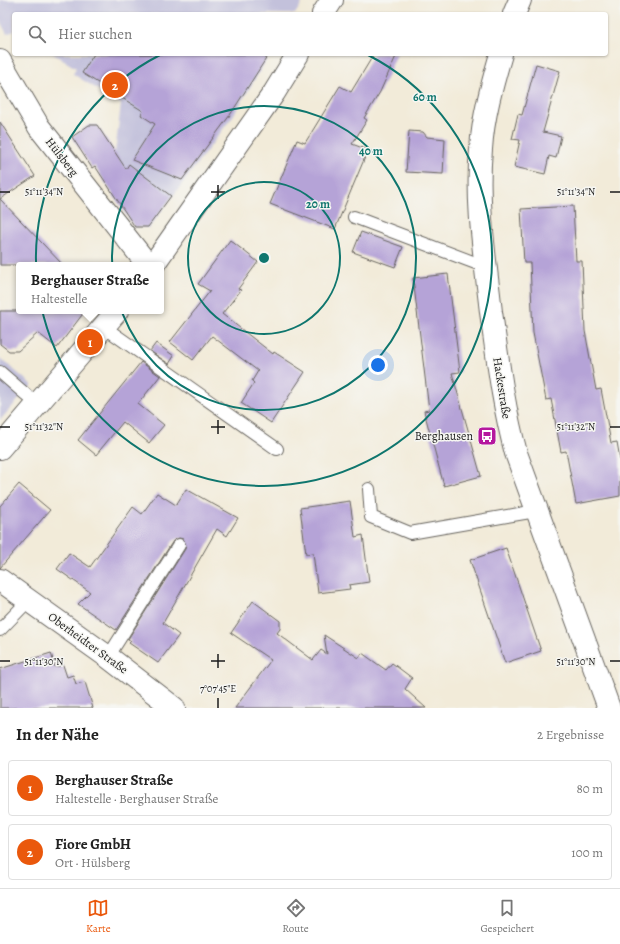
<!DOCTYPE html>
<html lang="de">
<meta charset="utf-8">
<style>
:root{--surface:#fff;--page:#f2f2f2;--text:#222;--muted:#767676;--line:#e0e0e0;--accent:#ea580c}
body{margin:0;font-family:Alegreya,serif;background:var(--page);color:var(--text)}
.you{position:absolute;left:378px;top:365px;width:14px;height:14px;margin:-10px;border:3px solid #fff;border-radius:50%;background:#1a73e8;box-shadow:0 0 0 6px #1a73e833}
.badge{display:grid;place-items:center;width:26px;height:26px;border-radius:50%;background:var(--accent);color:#fff;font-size:13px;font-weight:700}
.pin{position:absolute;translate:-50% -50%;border:2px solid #fff;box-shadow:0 1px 4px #0006}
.popup{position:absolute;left:16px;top:262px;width:148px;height:52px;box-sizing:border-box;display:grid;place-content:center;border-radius:4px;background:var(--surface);filter:drop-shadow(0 1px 3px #0005);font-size:13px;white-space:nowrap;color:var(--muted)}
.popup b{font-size:15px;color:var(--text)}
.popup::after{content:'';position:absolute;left:50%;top:100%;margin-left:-8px;border:8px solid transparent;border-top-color:var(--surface)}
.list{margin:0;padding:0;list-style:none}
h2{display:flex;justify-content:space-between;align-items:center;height:52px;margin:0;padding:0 16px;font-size:17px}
h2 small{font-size:13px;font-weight:400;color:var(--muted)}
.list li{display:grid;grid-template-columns:26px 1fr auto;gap:12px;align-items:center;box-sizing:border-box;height:56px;margin:0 8px 8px;padding:0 8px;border:1px solid var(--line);border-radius:4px}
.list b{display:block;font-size:15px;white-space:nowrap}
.list p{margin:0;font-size:13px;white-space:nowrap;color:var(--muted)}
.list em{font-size:13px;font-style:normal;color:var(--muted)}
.icon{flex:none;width:22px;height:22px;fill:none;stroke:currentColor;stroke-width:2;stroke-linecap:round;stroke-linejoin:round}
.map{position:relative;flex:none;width:620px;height:708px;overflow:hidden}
.search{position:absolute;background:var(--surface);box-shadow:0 1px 3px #0004;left:12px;right:12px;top:12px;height:44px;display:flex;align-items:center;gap:10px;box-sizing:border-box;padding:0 14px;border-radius:4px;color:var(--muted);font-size:15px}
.sheet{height:180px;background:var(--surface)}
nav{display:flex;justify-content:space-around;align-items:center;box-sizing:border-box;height:56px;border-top:1px solid var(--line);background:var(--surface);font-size:11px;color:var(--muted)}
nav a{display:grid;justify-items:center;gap:2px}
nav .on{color:var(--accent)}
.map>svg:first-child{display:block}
.industrial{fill:#c3c1db}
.building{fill:#b5a3d7}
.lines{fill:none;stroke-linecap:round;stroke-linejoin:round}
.lane-casing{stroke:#67645e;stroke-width:14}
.street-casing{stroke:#67645e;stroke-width:24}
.secondary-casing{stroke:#67645e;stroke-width:24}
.lane{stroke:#fff;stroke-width:12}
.street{stroke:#fff;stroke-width:22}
.secondary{stroke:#fff;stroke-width:22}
.ticks{fill:none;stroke:#1c1c1c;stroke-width:1.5}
.ring{fill:none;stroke:#0f766e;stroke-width:2}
.labels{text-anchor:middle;stroke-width:3;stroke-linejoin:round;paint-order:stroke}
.street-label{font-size:12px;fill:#1c1c1c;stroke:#f6f6f2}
.poi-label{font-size:12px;fill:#1c1c1c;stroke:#f6f6f2;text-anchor:end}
.ticks-label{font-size:10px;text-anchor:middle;fill:#1c1c1c;stroke:#f6f6f2;stroke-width:3;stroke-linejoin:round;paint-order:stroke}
.centre{fill:#0f766e;stroke:#f6f6f2;stroke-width:2}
.ring-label{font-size:12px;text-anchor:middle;font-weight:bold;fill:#0f766e;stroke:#f6f6f2;stroke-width:3;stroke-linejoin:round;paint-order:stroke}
</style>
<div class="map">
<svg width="620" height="708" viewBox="0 0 620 708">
<rect width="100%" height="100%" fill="#f6f6f2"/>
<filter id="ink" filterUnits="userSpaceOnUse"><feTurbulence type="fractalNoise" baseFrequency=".025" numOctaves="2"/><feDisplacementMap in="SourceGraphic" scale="8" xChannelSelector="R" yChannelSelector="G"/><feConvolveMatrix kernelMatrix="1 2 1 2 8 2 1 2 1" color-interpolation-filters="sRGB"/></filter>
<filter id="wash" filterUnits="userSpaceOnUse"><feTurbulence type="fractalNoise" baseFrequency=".012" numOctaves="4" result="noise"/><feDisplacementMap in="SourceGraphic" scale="16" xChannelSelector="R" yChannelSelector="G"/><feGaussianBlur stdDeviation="0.9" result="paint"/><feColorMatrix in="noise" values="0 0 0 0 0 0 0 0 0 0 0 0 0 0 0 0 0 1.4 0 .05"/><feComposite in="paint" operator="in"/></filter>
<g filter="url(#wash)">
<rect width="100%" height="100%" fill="#f2ebd9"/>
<g class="industrial">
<path d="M0 0H304L295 14H14V31L7 34 0 21Z"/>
<path d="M53 54H270L233 116 149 228 134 227 95 167 115 153 121 104 73 74 76 68Z"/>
<path d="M0 358 32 385 0 420Z"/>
</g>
<g id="blocks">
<g class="building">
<path d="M94 54H269L230 115 182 180 132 160 155 124 141 115 143 111 82 73Z"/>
<path d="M374 54H397L380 92 364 118 367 120 352 144 368 150 335 229 270 204 297 140 305 143 340 86 351 92Z"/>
<path d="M536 64 560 71 543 132 561 136 556 158 549 156 545 174 514 167 520 140 512 139 518 114 522 115Z"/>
<path d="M0 122 35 176 0 199Z"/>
<path d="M89 125H97L126 169 129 164 171 196 148 227H135L95 166 92 168 72 137Z"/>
<path d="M409 131 423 132 427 137 445 139 443 174 406 172Z"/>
<path d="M0 199 63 265H0Z"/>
<path d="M573 206 576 261H582L585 331 596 390 601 389 611 443 617 442 620 459V496L576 504 566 451 561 452 551 399 546 400 533 333 530 263H524L521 209Z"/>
<path d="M361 232 403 247 395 267 353 252Z"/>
<path d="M230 240 258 262 238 289 241 290 222 314 273 354 274 352 305 372 271 423 241 403 254 383 252 381 258 371 212 336 193 360 170 342 210 291 198 284Z"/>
<path d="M448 274 460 372 452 373 481 476 444 486 424 411 429 410 413 278Z"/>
<path d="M0 311H85L57 348 38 333 18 351H9L0 344Z"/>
<path d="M156 343 174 356 169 364 150 351Z"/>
<path d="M141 362 160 376 138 404 164 425 149 443 123 422 96 455 78 440Z"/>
<path d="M19 484 50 510 0 568V506Z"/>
<path d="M186 489 238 518 227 536 217 529 163 623 179 635 158 663 129 643 131 641 128 639 185 549 186 545 183 539 179 538 173 541 116 630 78 604 90 592 57 569 69 553 90 567 133 507 142 514 157 493 176 505Z"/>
<path d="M350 501 355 537 363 535 369 582 349 585 350 589 318 593 313 553 306 554 300 508Z"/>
<path d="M506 548 541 651 505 663 470 560Z"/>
<path d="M253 601 280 621V629L277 633 313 660 321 650 327 654 324 635 359 658 362 653 386 670 392 663 412 678 405 689 426 708H235L271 660 231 633Z"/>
<path d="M51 653 55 667 63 665 67 677 73 675 76 684 85 682 93 708H0V669Z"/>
</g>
</g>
</g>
<g filter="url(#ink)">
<use href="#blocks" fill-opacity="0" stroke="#67645e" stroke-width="1"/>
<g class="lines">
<defs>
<g id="lane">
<path d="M354 217 486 267"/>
<path d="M104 327 277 449"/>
<path d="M0 372 38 405"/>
<path d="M369 489 371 517 410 533 536 511"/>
<path d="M0 630 29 600"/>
<path d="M108 657 179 545"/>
</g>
<g id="street">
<path d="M514 14 520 0"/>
<path d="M501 54C492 85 483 117 481 149 476 203 485 258 491 312 498 361 503 405 516 453L609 708"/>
<path d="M0 61 39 127 148 265"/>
</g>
<g id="secondary">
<path d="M323 14 332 0"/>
<path d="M153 265 274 93 298 54"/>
<path d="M0 448 117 311"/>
<path d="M0 580 108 657 174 708"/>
</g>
</defs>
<use href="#lane" class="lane-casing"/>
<use href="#street" class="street-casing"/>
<use href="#secondary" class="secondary-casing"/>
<use href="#lane" class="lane"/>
<use href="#street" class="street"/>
<use href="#secondary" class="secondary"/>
</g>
</g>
<path class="ticks" d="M218 185V199M0 192H10M211 192H225M610 192H620M218 420V434M0 427H10M211 427H225M610 427H620M218 654V668M0 661H10M211 661H225M610 661H620M218 698V708"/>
<g class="ring">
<circle cx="264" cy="258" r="76"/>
<circle cx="264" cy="258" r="152"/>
<path d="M368 55A228 228 0 1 1 160 55"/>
</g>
<defs>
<symbol id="bus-square" viewBox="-11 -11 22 22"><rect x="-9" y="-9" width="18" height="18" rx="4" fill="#b5179e" stroke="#f6f6f2"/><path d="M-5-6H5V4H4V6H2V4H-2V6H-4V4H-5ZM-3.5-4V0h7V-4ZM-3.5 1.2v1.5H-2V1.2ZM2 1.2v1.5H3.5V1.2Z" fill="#fff"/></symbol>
</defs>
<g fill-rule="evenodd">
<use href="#bus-square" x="476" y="425" width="22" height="22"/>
</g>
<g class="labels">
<g class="street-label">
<text transform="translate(62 157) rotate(52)" y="4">Hülsberg</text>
<text transform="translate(502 388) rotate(81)" y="4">Hackestraße</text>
<text transform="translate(88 643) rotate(36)" y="4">Oberheidter Straße</text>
</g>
<g class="poi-label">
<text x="473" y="440">Berghausen</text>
</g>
</g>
<g class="ticks-label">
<text x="44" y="195">51°11'34"N</text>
<text x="576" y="195">51°11'34"N</text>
<text x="44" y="430">51°11'32"N</text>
<text x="576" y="430">51°11'32"N</text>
<text x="44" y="665">51°11'30"N</text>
<text x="576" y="665">51°11'30"N</text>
<text x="218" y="692">7°07'45"E</text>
</g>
<circle cx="264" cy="258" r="6" class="centre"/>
<g class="ring-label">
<text x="425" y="101">60 m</text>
<text x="371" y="155">40 m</text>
<text x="318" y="208">20 m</text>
</g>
</svg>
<div class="you"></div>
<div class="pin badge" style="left:90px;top:342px">1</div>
<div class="popup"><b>Berghauser Straße</b>Haltestelle</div>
<div class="pin badge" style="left:115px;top:85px">2</div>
<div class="search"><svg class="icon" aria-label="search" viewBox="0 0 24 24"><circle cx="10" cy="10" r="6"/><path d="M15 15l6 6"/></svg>Hier suchen</div>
</div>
<section class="sheet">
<h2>In der Nähe<small>2 Ergebnisse</small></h2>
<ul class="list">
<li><span class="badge">1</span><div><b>Berghauser Straße</b><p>Haltestelle · Berghauser Straße</p></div><em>80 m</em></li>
<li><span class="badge">2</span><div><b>Fiore GmbH</b><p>Ort · Hülsberg</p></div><em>100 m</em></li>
</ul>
</section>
<nav>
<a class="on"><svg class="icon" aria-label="map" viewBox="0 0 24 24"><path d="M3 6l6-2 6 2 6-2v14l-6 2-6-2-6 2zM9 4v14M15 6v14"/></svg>Karte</a>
<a><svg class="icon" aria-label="directions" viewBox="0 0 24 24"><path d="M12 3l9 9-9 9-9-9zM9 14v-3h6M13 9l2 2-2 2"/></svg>Route</a>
<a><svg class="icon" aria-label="saved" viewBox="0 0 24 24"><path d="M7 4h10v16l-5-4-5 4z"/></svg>Gespeichert</a>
</nav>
